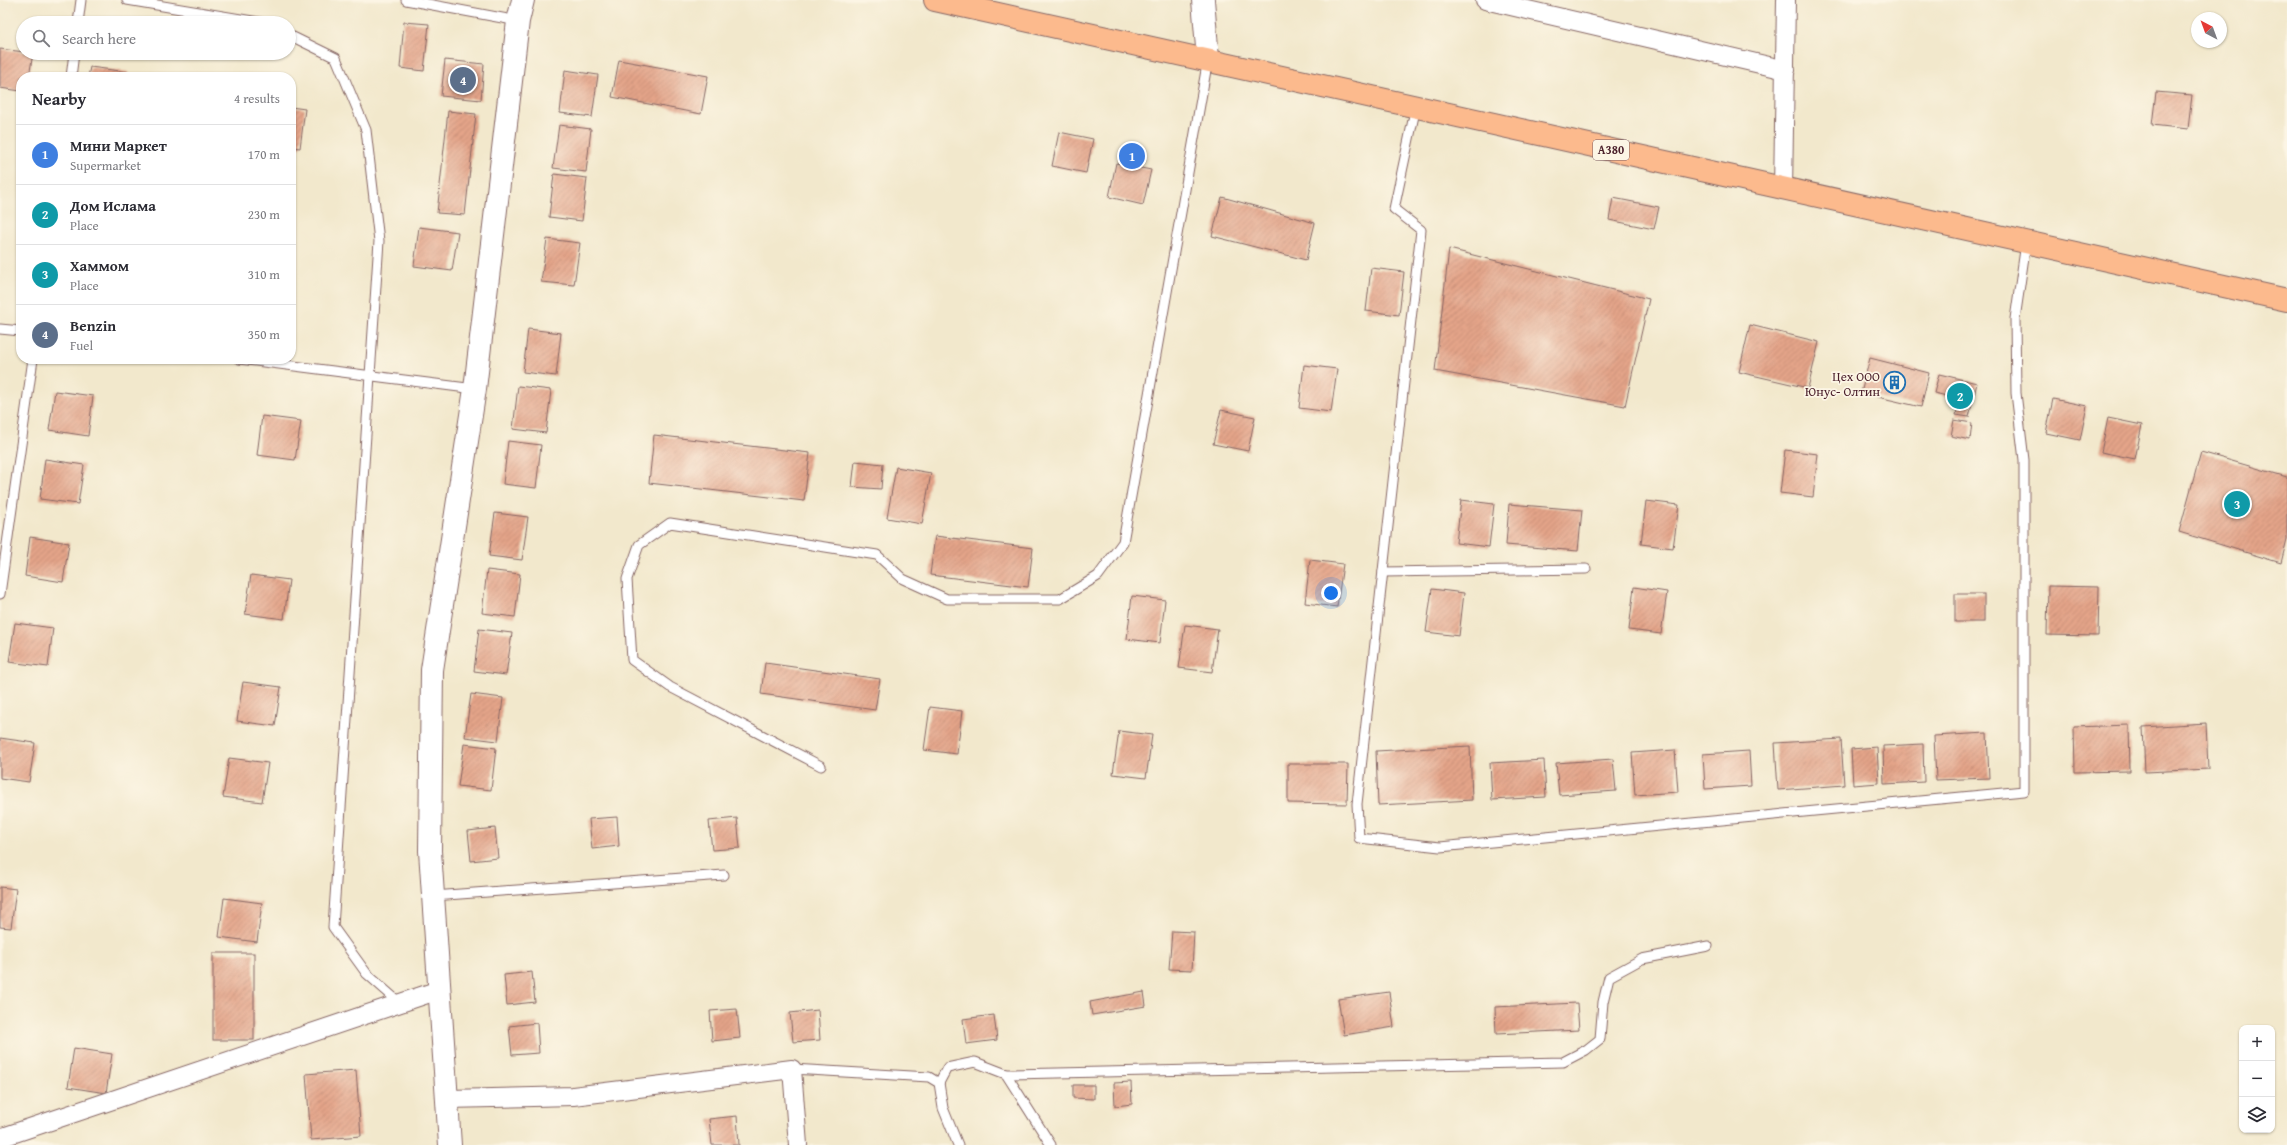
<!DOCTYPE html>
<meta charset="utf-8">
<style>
:root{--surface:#fff;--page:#f2f2f3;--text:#2b2b33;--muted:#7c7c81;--line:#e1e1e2;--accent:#1f6fb2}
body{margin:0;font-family:"Gentium Book Plus",serif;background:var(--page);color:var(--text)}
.controls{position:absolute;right:12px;bottom:12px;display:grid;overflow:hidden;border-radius:8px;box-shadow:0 1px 3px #0004}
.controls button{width:36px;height:36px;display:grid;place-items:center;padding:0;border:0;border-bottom:1px solid var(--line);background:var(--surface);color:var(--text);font:20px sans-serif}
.compass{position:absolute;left:2191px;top:12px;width:36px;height:36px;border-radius:50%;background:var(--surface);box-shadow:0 1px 3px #0004;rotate:319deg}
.you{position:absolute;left:1331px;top:593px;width:14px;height:14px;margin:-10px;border:3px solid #fff;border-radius:50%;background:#1a73e8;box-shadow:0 0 0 6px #1a73e833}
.badge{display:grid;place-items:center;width:26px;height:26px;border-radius:50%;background:var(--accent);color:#fff;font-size:13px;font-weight:700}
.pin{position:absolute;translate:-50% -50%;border:2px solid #fff;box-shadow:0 1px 4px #0006}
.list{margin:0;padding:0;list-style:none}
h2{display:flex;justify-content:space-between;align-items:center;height:52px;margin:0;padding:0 16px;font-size:17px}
h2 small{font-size:13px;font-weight:400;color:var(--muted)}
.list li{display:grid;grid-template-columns:26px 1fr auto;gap:12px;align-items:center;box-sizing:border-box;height:60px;padding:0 16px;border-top:1px solid var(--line)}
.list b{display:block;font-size:15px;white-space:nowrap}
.list p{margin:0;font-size:13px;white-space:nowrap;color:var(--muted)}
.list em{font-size:13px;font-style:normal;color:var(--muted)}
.icon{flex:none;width:22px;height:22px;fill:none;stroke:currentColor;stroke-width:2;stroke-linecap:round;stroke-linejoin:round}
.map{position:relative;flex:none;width:2287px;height:1145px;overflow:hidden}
.search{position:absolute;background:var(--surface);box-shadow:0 1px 3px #0004;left:16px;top:16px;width:280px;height:44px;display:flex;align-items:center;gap:10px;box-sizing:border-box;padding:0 14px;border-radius:22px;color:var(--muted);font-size:15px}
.panel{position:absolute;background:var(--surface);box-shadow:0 1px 3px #0004;left:16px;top:72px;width:280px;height:292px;border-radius:16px}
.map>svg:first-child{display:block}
.building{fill:url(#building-hatch)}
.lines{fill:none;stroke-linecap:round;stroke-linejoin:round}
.service-casing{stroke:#856563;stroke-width:11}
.minor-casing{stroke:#856563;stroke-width:20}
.tertiary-casing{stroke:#856563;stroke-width:24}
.trunk-casing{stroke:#856563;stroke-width:24}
.service{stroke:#fff;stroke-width:9}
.minor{stroke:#fff;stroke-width:18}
.tertiary{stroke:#fff;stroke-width:22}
.trunk{stroke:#fcba8d;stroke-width:22}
.labels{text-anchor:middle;stroke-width:3.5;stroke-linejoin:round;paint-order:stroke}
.shield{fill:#fcf5e5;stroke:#7f5f63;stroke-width:1}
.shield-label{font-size:12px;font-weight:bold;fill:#4a1f2b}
.poi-label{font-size:13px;fill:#4a1f2b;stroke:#fcf5e5;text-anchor:end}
</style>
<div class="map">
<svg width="2287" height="1145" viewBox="0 0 2287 1145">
<defs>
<pattern id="building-hatch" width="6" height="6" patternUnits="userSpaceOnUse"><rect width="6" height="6" fill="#e4a489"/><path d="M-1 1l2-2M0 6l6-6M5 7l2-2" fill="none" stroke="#bb8570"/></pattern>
</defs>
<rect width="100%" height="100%" fill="#fcf5e5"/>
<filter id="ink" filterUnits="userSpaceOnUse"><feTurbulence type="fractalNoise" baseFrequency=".025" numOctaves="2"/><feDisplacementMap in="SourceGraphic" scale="8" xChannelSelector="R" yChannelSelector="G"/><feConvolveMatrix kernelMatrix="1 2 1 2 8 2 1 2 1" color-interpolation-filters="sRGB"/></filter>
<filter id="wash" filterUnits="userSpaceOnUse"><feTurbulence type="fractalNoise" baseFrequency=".012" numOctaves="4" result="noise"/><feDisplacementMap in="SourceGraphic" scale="16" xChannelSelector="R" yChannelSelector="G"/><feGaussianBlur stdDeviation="0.9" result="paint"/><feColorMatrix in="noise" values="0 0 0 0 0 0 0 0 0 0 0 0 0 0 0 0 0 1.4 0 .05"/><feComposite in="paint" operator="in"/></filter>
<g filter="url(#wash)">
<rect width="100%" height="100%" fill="#f2e8cc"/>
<g id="blocks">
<g class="building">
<path d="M404 22 429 24 424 71 400 68Z"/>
<path d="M0 49 33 53 29 77H21V91L0 88Z"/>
<path d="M445 60 484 64 481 100 441 96Z"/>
<path d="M619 60 708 76 701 114 612 97Z"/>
<path d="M90 67 128 72V77H88Z"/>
<path d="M565 70 598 75 592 117 560 113Z"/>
<path d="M2156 92 2192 95 2188 129 2152 125Z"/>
<path d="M291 107 305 109 300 148 291 147Z"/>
<path d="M448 111 476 114 465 215 437 213Z"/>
<path d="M559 125 591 129 586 172 553 168Z"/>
<path d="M1059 132 1093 139 1086 173 1052 166Z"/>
<path d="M1116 163 1151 170 1143 205 1109 197Z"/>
<path d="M554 174 587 178 582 221 549 217Z"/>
<path d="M1222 197 1315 223 1306 260 1212 236Z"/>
<path d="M1613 198 1659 207 1654 229 1609 220Z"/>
<path d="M419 227 458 232 452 271 414 266Z"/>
<path d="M547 239 580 243 574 285 541 282Z"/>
<path d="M1449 249 1649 299 1625 406 1435 371Z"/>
<path d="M1371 268 1404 272 1399 315 1366 311Z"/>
<path d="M1750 325 1819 342 1808 388 1739 372Z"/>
<path d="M528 329 561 333 556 376 523 372Z"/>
<path d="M1870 358 1929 373 1921 407 1861 393Z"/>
<path d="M1304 365 1337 369 1331 412 1299 408Z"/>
<path d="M1939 374 1977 383 1969 417 1956 415 1960 399 1934 393Z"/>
<path d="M518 386 551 390 546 433 513 429Z"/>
<path d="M55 391 93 396 88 436 49 430Z"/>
<path d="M2053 399 2087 406 2080 440 2046 433Z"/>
<path d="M1221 410 1255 417 1248 451 1213 444Z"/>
<path d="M262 416 301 421 295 460 257 455Z"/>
<path d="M2108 418 2142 425 2135 459 2101 452Z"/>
<path d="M1954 420 1972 423 1970 440 1951 436Z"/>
<path d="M654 435 810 453 804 501 649 483Z"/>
<path d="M508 441 541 445 536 488 503 484Z"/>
<path d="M1785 450 1818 454 1813 497 1780 493Z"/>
<path d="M2201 452 2287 477V539L2281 563 2179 532Z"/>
<path d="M45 459 84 465 78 504 40 499Z"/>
<path d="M855 461 883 464 881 489 852 487Z"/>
<path d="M896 467 931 473 922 524 887 518Z"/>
<path d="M1461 500 1494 504 1489 547 1456 543Z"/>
<path d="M1646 501 1679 505 1673 548 1641 544Z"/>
<path d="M1509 504 1582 510 1578 551 1506 545Z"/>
<path d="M495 513 528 517 522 560 489 556Z"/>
<path d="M935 536 1033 548 1028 587 930 575Z"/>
<path d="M30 537 69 543 63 582 25 576Z"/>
<path d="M1310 560 1343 564 1337 607 1305 603Z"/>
<path d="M487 570 520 574 515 617 482 613Z"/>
<path d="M251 575 289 580 284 619 245 614Z"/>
<path d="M2048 586 2099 587 2098 636 2047 635Z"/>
<path d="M1634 587 1667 592 1661 634 1629 630Z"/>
<path d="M1432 589 1464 593 1459 636 1426 632Z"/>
<rect x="1955" y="594" width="29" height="28"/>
<path d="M1132 596 1165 600 1160 643 1127 639Z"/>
<path d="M15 623 53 628 48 667 9 662Z"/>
<path d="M1185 625 1218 629 1212 672 1179 668Z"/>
<path d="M479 629 512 633 506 675 474 671Z"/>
<path d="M765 663 880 679 875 710 761 694Z"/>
<path d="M243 682 281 687 275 726 237 721Z"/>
<path d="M471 694 503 698 498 741 465 737Z"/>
<path d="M930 707 962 711 957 754 924 750Z"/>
<path d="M2206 723 2208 769 2145 772 2143 727Z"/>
<path d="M2129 725 2130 771 2075 772 2074 727Z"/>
<path d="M1119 731 1152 735 1146 778 1113 774Z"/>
<path d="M1987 733 1989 778 1936 780 1934 736Z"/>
<path d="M0 738 35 743 29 782 0 778Z"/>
<path d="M1841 739 1844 785 1778 790 1775 743Z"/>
<path d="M464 744 496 748 491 790 458 786Z"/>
<path d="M1923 744 1924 782 1884 784 1883 746Z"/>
<path d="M1470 746 1472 800 1378 805 1376 751Z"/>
<path d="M1877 747 1879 783 1853 785 1851 749Z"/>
<path d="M1675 750 1678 792 1635 795 1632 753Z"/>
<path d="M1749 751 1751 786 1705 789 1703 754Z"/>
<path d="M229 758 268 763 262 802 223 797Z"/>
<path d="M1613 759 1616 791 1559 795 1556 763Z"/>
<path d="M1544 760 1546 797 1492 800 1490 763Z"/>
<path d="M1288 764H1348L1347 804 1288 803Z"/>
<path d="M617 817 619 846 592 849 589 819Z"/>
<path d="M737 818 740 848 712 850 709 821Z"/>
<path d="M495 828 498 858 471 861 468 831Z"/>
<path d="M0 887 16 889 11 928 0 927Z"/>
<path d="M224 898 262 903 257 942 219 937Z"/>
<path d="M1172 931 1194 932 1192 970 1169 969Z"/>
<rect x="213" y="953" width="41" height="87"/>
<path d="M532 972 535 1002 507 1005 504 975Z"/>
<path d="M1144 992 1146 1006 1092 1015 1090 1002Z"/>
<path d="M1389 992 1394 1027 1344 1035 1338 999Z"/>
<path d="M1577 1003 1579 1030 1496 1034 1495 1007Z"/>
<path d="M737 1009 740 1038 712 1041 710 1011Z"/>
<path d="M818 1010 820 1040 793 1042 790 1013Z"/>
<path d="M994 1015 997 1040 966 1044 963 1019Z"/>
<path d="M537 1023 539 1053 512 1055 509 1026Z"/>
<path d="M74 1048 112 1054 106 1093 68 1087Z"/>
<path d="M356 1070 361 1136 311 1140 306 1074Z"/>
<path d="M1131 1082 1132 1104 1115 1106 1114 1083Z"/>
<path d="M1073 1085H1094V1099L1073 1098Z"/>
<path d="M737 1116 739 1145H712L709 1119Z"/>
</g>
</g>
</g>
<g filter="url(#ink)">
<use href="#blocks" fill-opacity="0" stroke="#856563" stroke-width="1"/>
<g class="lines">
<defs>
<g id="service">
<path d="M127 0 265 23"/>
<path d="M406 0 518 21"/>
<path d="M78 23 81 0"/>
<path d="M289 35 336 58 366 130 379 241 333 927 367 974 401 1004"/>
<path d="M71 77 74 53"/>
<path d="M1416 106 1394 209 1421 230 1357 804 1359 838 1440 847 2024 791V460L2016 393 2015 319 2026 243"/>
<path d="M0 329 21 331"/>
<path d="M239 359 475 389"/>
<path d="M1383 572 1586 569"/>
<path d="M0 594 33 359"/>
<path d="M821 766 670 687 632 660 627 579 639 545 670 523 877 555 903 579 947 599H1060L1098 576 1123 542 1208 59"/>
<path d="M433 896 724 875"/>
<path d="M792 1069 929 1077 939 1083 943 1108 958 1145"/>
<path d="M1006 1074 1563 1062 1586 1050 1600 1039 1603 1002 1609 977 1642 959 1708 946"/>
<path d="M939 1083 947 1068 975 1062 1006 1074 1051 1145"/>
</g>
<g id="minor">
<path d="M1485 0 1786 70"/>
<path d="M1783 190 1786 0"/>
<path d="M447 1099 573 1096 792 1069 798 1145"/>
<path d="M0 1138 439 990"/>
</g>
<g id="tertiary">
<path d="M1203 0 1208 59"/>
<path d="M450 1145 430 851 432 670 475 389 518 21 523 0"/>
</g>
<path id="trunk" d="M935 0C1386 97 1836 202 2287 300"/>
</defs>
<use href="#service" class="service-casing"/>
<use href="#minor" class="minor-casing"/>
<use href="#tertiary" class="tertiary-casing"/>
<use href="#trunk" class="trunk-casing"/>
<use href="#service" class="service"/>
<use href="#minor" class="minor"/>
<use href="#tertiary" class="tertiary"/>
<use href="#trunk" class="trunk"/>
</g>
</g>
<defs>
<symbol id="building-ring" viewBox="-11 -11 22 22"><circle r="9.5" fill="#fcf5e5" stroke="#1f6fb2" stroke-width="1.5"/><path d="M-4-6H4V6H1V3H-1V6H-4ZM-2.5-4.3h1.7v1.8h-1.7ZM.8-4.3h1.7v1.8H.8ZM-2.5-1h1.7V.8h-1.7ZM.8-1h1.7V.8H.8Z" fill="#1f6fb2"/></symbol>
</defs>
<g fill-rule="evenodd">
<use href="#building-ring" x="1882" y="370" width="25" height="25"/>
</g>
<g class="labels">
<rect class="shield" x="1593" y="140" width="36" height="20" rx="3"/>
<g class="shield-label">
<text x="1611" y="154">A380</text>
</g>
<g class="poi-label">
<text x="1880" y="381">Цех ООО<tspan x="1880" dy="15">Юнус- Олтин</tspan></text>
</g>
</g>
</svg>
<div class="controls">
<button>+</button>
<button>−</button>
<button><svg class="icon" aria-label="layers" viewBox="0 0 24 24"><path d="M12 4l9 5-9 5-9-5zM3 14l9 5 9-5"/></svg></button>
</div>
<svg class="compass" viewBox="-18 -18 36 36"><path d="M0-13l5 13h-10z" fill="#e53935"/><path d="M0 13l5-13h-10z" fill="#7c7c81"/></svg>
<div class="you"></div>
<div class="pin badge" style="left:1132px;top:156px;background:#3f7fe0">1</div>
<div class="pin badge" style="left:1960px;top:396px;background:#0f9aa8">2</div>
<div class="pin badge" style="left:2237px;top:504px;background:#0f9aa8">3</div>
<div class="pin badge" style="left:463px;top:80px;background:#5c6f8a">4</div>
<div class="search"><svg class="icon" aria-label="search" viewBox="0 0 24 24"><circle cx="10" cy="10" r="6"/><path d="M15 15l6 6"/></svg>Search here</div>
<section class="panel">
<h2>Nearby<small>4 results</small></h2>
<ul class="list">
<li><span class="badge" style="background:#3f7fe0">1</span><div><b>Мини Маркет</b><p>Supermarket</p></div><em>170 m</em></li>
<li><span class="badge" style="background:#0f9aa8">2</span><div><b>Дом Ислама</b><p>Place</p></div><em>230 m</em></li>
<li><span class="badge" style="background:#0f9aa8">3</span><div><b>Хаммом</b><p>Place</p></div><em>310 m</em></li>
<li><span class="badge" style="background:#5c6f8a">4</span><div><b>Benzin</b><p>Fuel</p></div><em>350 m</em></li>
</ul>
</section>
</div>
